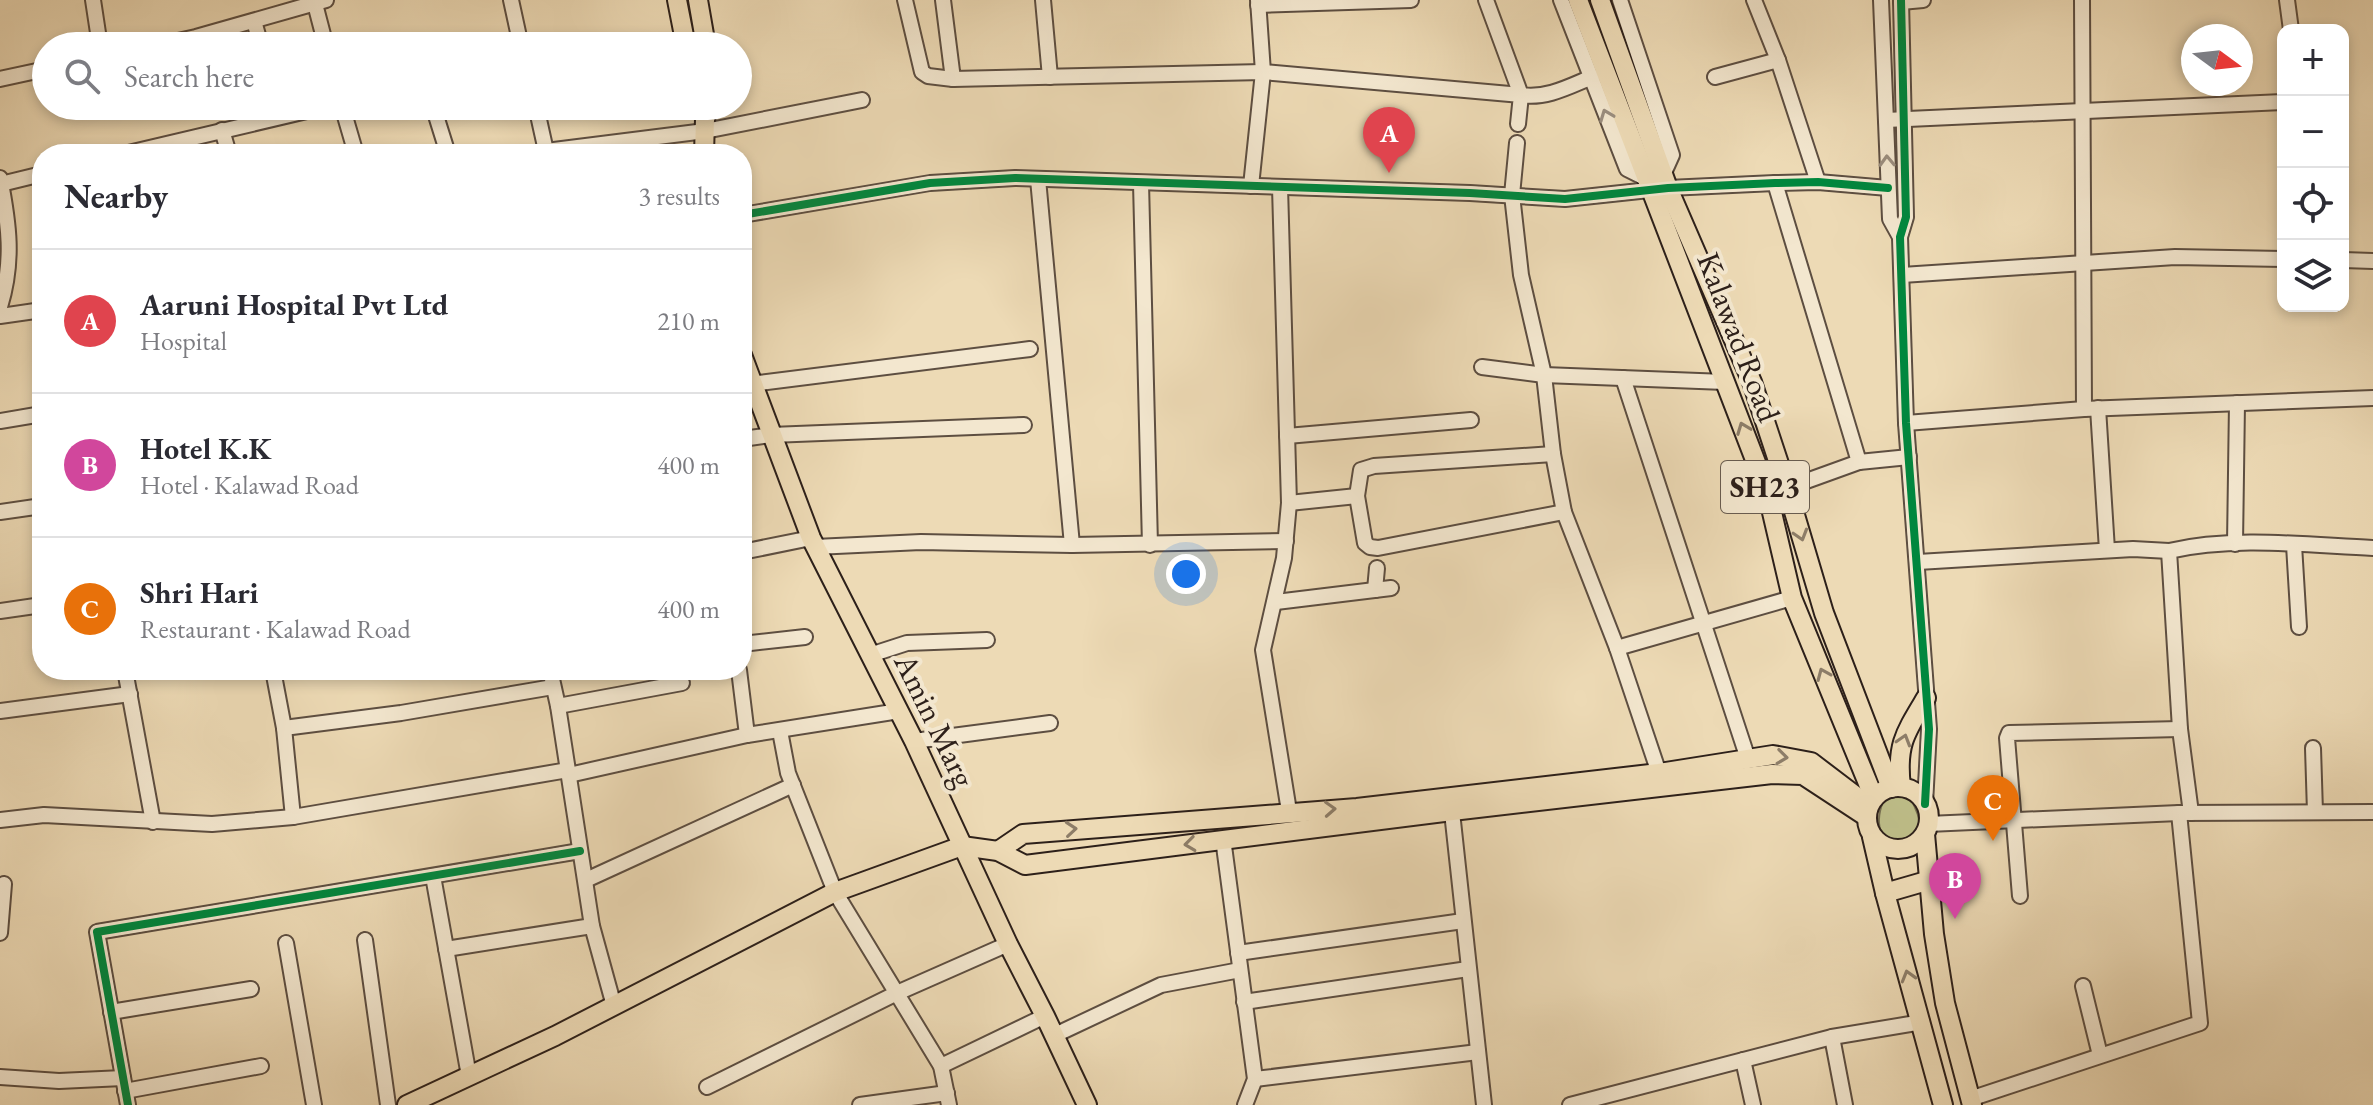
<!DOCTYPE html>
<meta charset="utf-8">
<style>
:root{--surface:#fff;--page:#f7f7f7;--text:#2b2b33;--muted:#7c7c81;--line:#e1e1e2;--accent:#0f766e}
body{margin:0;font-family:"EB Garamond",serif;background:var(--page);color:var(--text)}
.controls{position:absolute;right:24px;top:24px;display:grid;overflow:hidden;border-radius:16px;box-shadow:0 4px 12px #0003}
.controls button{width:72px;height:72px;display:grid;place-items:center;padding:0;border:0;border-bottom:2px solid var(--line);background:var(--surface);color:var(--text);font:40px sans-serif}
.compass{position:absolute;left:2181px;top:24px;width:72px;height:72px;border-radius:50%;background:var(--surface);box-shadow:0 4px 12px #0003;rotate:105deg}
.you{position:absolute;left:1186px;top:574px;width:28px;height:28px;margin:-20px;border:6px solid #fff;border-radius:50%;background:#1a73e8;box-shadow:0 0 0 12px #1a73e833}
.badge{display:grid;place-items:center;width:52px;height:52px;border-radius:50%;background:var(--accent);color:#fff;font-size:26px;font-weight:700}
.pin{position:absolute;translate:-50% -66px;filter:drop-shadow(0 2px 4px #0008)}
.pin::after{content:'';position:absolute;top:42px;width:28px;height:24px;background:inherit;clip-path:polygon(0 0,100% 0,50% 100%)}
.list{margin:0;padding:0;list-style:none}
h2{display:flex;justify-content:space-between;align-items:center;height:104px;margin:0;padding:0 32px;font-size:34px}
h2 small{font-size:26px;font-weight:400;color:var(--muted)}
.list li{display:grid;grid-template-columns:52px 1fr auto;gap:24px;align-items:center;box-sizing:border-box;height:144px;padding:0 32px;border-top:2px solid var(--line)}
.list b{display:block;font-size:30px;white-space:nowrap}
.list p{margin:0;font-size:26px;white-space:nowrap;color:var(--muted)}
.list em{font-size:26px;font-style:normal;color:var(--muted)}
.icon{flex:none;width:44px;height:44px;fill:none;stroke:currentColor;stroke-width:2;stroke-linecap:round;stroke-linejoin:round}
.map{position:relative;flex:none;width:2373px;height:1105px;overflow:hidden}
.search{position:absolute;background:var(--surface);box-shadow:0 4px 12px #0003;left:32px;top:32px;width:720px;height:88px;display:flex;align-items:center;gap:20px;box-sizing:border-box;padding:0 28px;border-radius:44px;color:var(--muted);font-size:30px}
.panel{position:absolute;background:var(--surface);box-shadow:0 4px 12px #0003;left:32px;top:144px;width:720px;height:536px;border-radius:32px}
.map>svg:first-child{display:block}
.green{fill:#bebe89;stroke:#766f52;stroke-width:2}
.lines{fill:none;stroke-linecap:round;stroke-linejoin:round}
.minor-casing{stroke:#5d4e41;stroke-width:18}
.major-casing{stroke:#2d201a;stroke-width:22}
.minor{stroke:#f3e7cf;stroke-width:14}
.major{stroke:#eddab5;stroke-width:18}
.cycleway-casing{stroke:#f3e7cf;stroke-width:13}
.cycleway{stroke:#00873e;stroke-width:8}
.oneway{stroke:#9a8d7e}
.oneway2{stroke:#8d7d68}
.labels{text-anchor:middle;stroke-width:8;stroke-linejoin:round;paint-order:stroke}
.shield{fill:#f3e7cf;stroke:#685c50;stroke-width:2}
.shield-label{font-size:30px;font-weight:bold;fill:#2d201a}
.street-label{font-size:32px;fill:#2d201a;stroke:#f3e7cf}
</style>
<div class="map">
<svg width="2373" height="1105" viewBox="0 0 2373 1105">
<rect width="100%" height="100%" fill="#eddab5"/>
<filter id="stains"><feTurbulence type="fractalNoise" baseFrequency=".0025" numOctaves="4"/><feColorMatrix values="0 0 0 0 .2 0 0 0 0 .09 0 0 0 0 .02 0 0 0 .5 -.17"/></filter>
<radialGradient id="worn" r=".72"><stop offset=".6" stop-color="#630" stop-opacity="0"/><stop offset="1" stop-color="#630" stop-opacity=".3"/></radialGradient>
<path class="green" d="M1900 792C1911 796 1914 804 1918 815 1931 866 1858 854 1885 797Z"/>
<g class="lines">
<defs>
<g id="minor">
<path d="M93 0 100 46"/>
<path d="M314 0 326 46"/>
<path d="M511 0 521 46"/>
<path d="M905 0 922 72 928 76 953 79"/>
<path d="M943 0 953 79 1263 72 1521 95 1518 124"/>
<path d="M1043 0 1050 77"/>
<path d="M1486 0 1521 95C1546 99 1568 87 1592 77"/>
<path d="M1561 0 1627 169 1645 178"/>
<path d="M1620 0 1672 155 1663 175"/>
<path d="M1754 0 1778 60 1818 182"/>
<path d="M1881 0 1890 219 1900 237"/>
<path d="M1901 0 1906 217 1900 237 1906 423 1929 729 1925 804"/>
<path d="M2082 0 2084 409"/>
<path d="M2287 0 2291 30"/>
<path d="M1901 2 1923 0"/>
<path d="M1258 5 1411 0"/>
<path d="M254 21 261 46"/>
<path d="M155 46 196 37 326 0"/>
<path d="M502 46 520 40"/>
<path d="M1715 77 1778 60"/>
<path d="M0 79 46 69"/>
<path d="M342 106 356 154"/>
<path d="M433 106 448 154"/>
<path d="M536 106 546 151 705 131 862 100"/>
<path d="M1886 120 2283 102"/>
<path d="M222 130 229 154"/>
<path d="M1517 143 1512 195 1521 275 1544 375 1553 454 1564 512 1617 648"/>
<path d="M124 154 328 106"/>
<path d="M0 178C9 224 14 261 0 307"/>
<path d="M1038 179 1072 545"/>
<path d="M1141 183 1150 545"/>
<path d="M1775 183 1859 462 1787 488"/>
<path d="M1 184 42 174"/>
<path d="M1251 186 1263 72 1258 0"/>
<path d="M1280 187 1289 503 1284 558 1263 650 1289 811"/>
<path d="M742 215 930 183 1015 178 1470 193 1565 199 1668 188 1775 183 1818 182 1888 188"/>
<path d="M2343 260 2373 261"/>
<path d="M1902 275 2175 257 2283 259"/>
<path d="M0 316 42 310"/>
<path d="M1482 367 1544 375 1725 382"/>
<path d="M1623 378 1748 759"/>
<path d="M751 384 1030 349"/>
<path d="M2098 408 2107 550"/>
<path d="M0 421 42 414"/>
<path d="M1906 423 2084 409 2373 398"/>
<path d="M1287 436 1471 420"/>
<path d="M742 439 771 435 1024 425"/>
<path d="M1553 454 1374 466 1361 470 1357 496 1365 543 1370 547 1378 548 1564 512"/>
<path d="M1859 462 1909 457"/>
<path d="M1289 503 1357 496"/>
<path d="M0 512 42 506"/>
<path d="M2235 544 2237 403"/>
<path d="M2294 545 2299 627"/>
<path d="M815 547 921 542 1072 545 1286 541"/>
<path d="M742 552 811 538"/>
<path d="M1918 562 2133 549 2169 551"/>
<path d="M1375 590 1377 568"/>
<path d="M1276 602 1391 588"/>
<path d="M0 611 42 605"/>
<path d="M742 644 805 637"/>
<path d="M870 655 907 643 987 640"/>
<path d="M125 670 153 822"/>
<path d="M273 670 284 728 293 817"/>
<path d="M550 670 558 706 592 926 614 1006"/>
<path d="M739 670 747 735 899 711"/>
<path d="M558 706 682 683"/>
<path d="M0 711 130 694"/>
<path d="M284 728 401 713 553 687"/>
<path d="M780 731 788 773 835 892 941 1066 949 1105"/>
<path d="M914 741 1050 723"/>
<path d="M2313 748 2315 812"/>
<path d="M1659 773 1617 648 1792 598"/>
<path d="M569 775 747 735"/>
<path d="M1451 803 1484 1105"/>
<path d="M2191 813 2180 729 2169 551C2234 536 2306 545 2373 548"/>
<path d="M0 820 44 815 212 824 293 817 568 770"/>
<path d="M1928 824 2179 813 2373 812"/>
<path d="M1224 846 1255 1079 1245 1105"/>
<path d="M433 876 469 1076"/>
<path d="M586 880 793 785"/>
<path d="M2020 896 2007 738 2009 733 2180 729"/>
<path d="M0 933 4 884"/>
<path d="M365 940 388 1105"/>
<path d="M286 943 314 1105"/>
<path d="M446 949 592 926"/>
<path d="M1238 953 1463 921"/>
<path d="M2083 986 2100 1055"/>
<path d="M1244 1002 1468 969"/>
<path d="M111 1012 251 989"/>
<path d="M1055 1035 1161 985 1240 970"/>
<path d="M1832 1037 1845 1105"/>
<path d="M1743 1060 1753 1105"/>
<path d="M941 1066 1045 1016"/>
<path d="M0 1077 59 1081 123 1078"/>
<path d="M1255 1079 1478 1052"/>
<path d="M707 1087 897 993 1008 944"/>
<path d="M125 1091 261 1066"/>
<path d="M1970 1099 2200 1023 2179 813"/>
<path d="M128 1105 97 932 580 851"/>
<path d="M860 1105 947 1093"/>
<path d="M1570 1105 1832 1037 1922 1022"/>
</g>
<g id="major">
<path d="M677 0 686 46"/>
<path d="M698 0 706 46"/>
<path d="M1578 0 1767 491 1792 598 1874 798"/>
<path d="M1600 0 1668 188 1752 382 1787 488 1824 613 1891 788"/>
<path d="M704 154 705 119 709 106"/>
<path d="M742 355 811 538 914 741 1008 944 1045 1016 1087 1105"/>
<path d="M1901 787C1896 745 1905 733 1926 698"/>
<circle cx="1898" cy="818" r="31"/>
<path d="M1925 834 1934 934 1945 1003 1972 1105"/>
<path d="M1872 837 1885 893 1943 1105"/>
<path d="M998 851 1023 834 1357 808 1659 773 1773 755 1811 762 1857 797"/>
<path d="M1885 893 1930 880"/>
<path d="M407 1105 555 1036 835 892 962 846 998 851 1025 865 1452 811 1772 774 1803 775 1867 817"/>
</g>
</defs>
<use href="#minor" class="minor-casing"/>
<use href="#major" class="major-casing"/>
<use href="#minor" class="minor"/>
<use href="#major" class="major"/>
<defs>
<g id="cycleway">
<path d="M1901 0 1906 217 1900 237 1906 423 1929 729 1925 804"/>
<path d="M742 215 930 183 1015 178 1470 193 1565 199 1668 188 1775 183 1818 182 1888 188"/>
<path d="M128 1105 97 932 580 851"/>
</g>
</defs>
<use href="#cycleway" class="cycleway-casing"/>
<use href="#cycleway" class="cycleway"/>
</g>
<defs><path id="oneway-chevron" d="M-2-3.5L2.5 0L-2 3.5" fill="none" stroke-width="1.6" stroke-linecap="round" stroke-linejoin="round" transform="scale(2)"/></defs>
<g class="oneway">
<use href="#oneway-chevron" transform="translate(1606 115) rotate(-111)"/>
<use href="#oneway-chevron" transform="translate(1887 161) rotate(-92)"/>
</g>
<g class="oneway2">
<use href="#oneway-chevron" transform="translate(1743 428) rotate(-111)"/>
<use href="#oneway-chevron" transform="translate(1801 535) rotate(73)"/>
<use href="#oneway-chevron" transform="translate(1823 674) rotate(-113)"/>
<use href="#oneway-chevron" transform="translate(1904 740) rotate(-73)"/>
<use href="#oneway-chevron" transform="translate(1782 757) rotate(7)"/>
<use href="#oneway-chevron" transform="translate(1330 809) rotate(-3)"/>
<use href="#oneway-chevron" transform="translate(1071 829) rotate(-5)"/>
<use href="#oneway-chevron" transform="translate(1190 844) rotate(173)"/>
<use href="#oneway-chevron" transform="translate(1908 976) rotate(-106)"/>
</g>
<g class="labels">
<rect class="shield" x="1721" y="461" width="88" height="52" rx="6"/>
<g class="shield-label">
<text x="1765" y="497">SH23</text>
</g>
<g class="street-label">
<text transform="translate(1739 337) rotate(69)" y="11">Kalawad Road</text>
<text transform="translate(935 720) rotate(64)" y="11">Amin Marg</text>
</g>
</g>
<rect width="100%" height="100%" filter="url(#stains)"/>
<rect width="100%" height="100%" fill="url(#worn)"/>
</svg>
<div class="controls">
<button>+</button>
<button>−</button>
<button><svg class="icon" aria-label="locate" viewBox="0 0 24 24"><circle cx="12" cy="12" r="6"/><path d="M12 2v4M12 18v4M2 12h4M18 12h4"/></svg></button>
<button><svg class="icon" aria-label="layers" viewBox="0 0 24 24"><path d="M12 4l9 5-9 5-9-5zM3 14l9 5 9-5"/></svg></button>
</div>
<svg class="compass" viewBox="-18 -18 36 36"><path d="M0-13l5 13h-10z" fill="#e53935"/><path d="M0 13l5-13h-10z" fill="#7c7c81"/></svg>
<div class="you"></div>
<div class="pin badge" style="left:1389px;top:173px;background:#e0444e">A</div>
<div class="pin badge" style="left:1955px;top:919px;background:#d1479c">B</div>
<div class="pin badge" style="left:1993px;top:841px;background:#e8710a">C</div>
<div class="search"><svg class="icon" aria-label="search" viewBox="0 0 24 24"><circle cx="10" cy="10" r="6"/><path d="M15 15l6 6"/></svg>Search here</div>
<section class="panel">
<h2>Nearby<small>3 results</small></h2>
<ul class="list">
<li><span class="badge" style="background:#e0444e">A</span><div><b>Aaruni Hospital Pvt Ltd</b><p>Hospital</p></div><em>210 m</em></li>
<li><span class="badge" style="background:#d1479c">B</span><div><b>Hotel K.K</b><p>Hotel · Kalawad Road</p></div><em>400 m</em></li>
<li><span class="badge" style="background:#e8710a">C</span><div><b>Shri Hari</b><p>Restaurant · Kalawad Road</p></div><em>400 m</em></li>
</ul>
</section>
</div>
